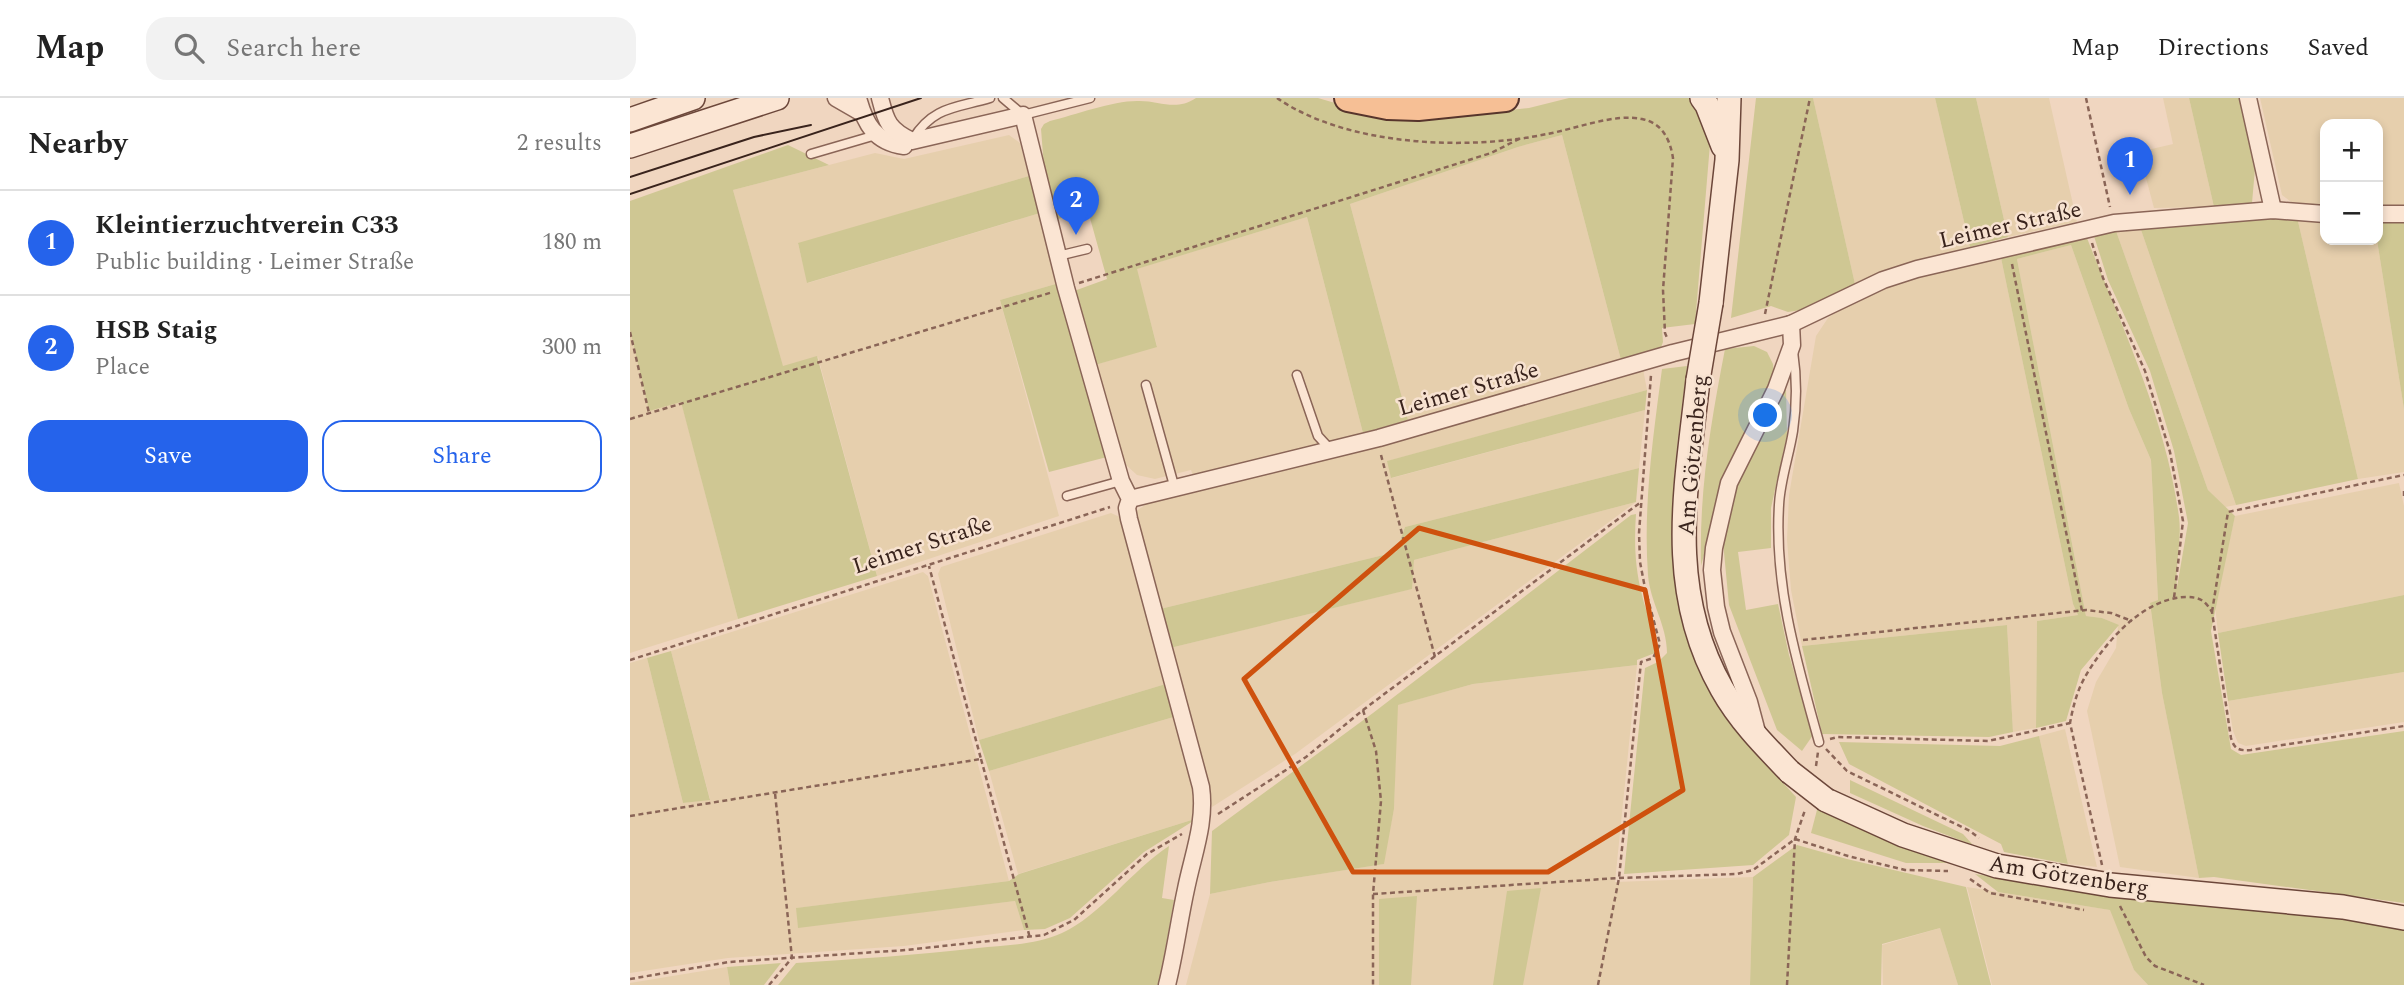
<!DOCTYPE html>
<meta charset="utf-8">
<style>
:root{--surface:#fff;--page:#f2f2f2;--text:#222;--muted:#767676;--line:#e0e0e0;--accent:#2563eb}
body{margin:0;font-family:Spectral,serif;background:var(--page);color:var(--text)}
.controls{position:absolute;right:21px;top:21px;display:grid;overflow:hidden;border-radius:14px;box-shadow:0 4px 10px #0003}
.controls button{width:63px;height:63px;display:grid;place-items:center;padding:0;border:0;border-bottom:2px solid var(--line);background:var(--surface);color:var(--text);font:35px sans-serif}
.you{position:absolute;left:1136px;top:318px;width:24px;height:24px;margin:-18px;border:5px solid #fff;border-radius:50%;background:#1a73e8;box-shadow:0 0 0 10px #1a73e833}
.badge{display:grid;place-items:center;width:46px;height:46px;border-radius:50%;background:var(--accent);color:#fff;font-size:23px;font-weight:700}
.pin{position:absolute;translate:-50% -58px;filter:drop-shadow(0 2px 4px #0008)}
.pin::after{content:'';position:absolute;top:37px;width:24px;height:21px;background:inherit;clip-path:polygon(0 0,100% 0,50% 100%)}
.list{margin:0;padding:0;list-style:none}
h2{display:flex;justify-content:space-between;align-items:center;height:91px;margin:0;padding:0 28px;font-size:30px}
h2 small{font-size:23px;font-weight:400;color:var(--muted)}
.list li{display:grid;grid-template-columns:46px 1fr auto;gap:21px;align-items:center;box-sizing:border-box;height:105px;padding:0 28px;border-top:2px solid var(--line)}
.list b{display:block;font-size:26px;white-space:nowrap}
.list p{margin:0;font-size:23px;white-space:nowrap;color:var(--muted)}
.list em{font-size:23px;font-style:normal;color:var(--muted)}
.actions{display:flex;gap:14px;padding:21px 28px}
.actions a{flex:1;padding:16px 0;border:2px solid var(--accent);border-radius:21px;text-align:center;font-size:24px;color:var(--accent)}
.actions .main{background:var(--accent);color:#fff}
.icon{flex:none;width:38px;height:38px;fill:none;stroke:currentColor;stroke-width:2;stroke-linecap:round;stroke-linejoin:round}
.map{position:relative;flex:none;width:1774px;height:887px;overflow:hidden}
header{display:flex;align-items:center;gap:42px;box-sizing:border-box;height:98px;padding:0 35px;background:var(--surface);border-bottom:2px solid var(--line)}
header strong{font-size:33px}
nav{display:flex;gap:38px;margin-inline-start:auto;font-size:24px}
.search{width:490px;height:63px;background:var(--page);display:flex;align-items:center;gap:18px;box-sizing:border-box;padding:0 24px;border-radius:21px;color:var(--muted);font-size:26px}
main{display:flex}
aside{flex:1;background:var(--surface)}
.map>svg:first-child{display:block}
.farmland{fill:#e6cfad}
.green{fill:#cfc793}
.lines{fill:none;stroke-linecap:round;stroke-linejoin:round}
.lane-casing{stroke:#8a6557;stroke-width:11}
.street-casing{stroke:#8a6557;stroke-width:19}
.secondary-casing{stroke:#6c473a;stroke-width:26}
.primary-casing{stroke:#57352c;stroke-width:30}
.path{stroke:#8a6557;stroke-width:2.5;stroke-dasharray:5 3.5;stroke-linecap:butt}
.lane{stroke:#fbe5d3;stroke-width:8}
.street{stroke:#fbe5d3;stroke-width:16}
.secondary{stroke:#fbe5d3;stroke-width:23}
.primary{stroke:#f6bf95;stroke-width:26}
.tram{stroke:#39231c;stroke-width:2}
.secondary-bridge-casing{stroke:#6c473a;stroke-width:26;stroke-linecap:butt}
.secondary-bridge{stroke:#fbe5d3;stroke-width:23}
.marked{fill:none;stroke:#ce510e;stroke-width:5;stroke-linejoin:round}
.labels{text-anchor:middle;stroke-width:5;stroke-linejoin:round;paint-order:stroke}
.street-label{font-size:23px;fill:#39231c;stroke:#f7e2d0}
</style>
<header>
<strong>Map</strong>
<div class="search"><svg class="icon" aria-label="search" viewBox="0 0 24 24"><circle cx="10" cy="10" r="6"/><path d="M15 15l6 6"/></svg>Search here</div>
<nav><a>Map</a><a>Directions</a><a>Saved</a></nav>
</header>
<main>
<aside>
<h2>Nearby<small>2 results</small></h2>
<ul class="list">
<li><span class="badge">1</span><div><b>Kleintierzuchtverein C33</b><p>Public building · Leimer Straße</p></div><em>180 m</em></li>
<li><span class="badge">2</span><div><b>HSB Staig</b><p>Place</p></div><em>300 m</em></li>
</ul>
<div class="actions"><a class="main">Save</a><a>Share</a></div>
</aside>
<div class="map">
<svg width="1774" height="887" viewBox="0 0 1774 887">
<rect width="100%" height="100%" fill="#f0d6c0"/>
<g class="farmland">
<path d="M1183 0H1305L1340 149 1259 172 1225 186Z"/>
<path d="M1346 0H1419L1447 124 1378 139Z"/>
<path d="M1533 0H1559L1584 109 1524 110 1509 54 1543 46Z"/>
<path d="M1630 0H1774V110L1748 109V26H1695V108L1665 107 1652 97Z"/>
<path d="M379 37 390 45 399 78 168 146 178 185 410 115 429 185 370 202 429 418 247 478 188 259 153 269 103 92 245 55 274 61Z"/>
<path d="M932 37 991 262 778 322 720 106 888 49Z"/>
<path d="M677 119 733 335 563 378 561 372 525 381 507 377 494 365 489 355 465 267 527 248 506 171Z"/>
<path d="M1667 119H1695V142H1747L1774 311V374L1728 381Z"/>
<path d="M1510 129 1606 407 1595 409 1578 392 1485 130Z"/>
<path d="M1441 147 1499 311 1521 362 1528 502 1520 506 1532 595 1569 780 1490 769 1457 613 1466 584 1486 550 1488 527 1472 520 1456 518 1387 161Z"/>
<path d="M1370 155 1443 506 1448 517 1407 523 1406 630 1383 634 1377 527 1172 548 1161 492 1157 442 1159 397 1186 238 1198 220 1217 206 1259 188Z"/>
<path d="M0 232 19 312 51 303 108 521 0 555Z"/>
<path d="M1013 271 1017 292 758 363 762 380 1015 312 1009 370 775 429 766 454 530 511 505 414 522 402Z"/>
<path d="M1769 385 1774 408V497L1588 535 1585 508 1605 418Z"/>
<path d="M1006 404 665 656 582 709 540 550 781 491 784 462Z"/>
<path d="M481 415 492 420 539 585 349 642 308 476 311 469Z"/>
<path d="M293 474 298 478 379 783 167 810 168 829 385 803 394 832 274 848 98 860 0 875V565L17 560 53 705 80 701 41 553Z"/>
<path d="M1007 567 985 784 1123 779 1120 887H556L580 796 640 784 753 766 764 711 767 607 843 586Z"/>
<path d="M1774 574V624L1616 648 1608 645 1603 633 1598 603Z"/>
<path d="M547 618 572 713 568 720 388 776 359 673Z"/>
<path d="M1435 631 1467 769 1438 766 1409 638Z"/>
<path d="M1337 789 1481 812 1504 872 1518 887H1362Z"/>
<path d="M1310 830 1328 887H1253L1252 847Z"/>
<path d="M97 869 100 887H0V885Z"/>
</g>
<g class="green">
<path d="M566 0H688L739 15 836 17 899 10 939 0H1059L1071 18 1080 46 1065 226 1032 230 1033 244 1030 252 991 262 932 37 888 49 720 106 778 322 733 335 677 119 507 171 527 249 465 267 444 193 477 181 458 113 424 122 414 69 411 31 414 26 420 23C445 17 482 3 507 3 529 2 545 14 566 0Z"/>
<path d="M1126 0H1183L1225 186 1171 212 1158 214 1141 208 1101 220Z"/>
<path d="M1305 0H1346L1378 139 1340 149Z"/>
<path d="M1559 0H1609L1625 71 1622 105 1584 109Z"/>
<path d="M158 47 199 67 103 92 153 268 187 258 247 478 108 521 51 304 19 313 0 232V103Z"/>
<path d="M399 78 410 115 177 185 168 145Z"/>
<path d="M1625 118 1667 119 1728 381 1606 407 1510 129Z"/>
<path d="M1748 120 1774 121V311L1747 142Z"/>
<path d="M1485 130 1578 392 1605 418 1581 533 1601 651 1611 657 1774 633V805L1584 779 1569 780 1532 595 1520 505 1528 502 1521 362 1499 311 1441 147 1387 161 1456 518 1472 520 1489 527 1451 572 1436 623 1406 630 1407 523 1448 517 1443 506 1370 155 1455 135C1491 227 1536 320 1549 419 1552 442 1545 467 1547 489L1558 425 1544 353 1520 273 1478 182 1463 135Z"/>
<path d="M429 185 477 359 419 374 370 202Z"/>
<path d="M1124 248 1137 254 1143 266 1145 285 1094 384 1071 468C1069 392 1081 324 1095 251Z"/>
<path d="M1057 268C1042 388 1022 495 1089 604 1095 615 1101 627 1108 636 1126 658 1147 678 1166 699L1159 737 1123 767 994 776 1015 570 1028 564 1037 555C1037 527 1020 504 1018 477 1013 408 1023 339 1032 271Z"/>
<path d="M1156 291 1157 337 1141 410V450L1108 454 1116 512 1148 506 1159 557 1183 637 1172 653 1147 632 1099 507 1093 444 1106 392 1119 359Z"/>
<path d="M1017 292 1015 312 761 380 757 363Z"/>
<path d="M1009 370 1006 404 784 462 782 491 540 550 530 511 766 454 775 429Z"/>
<path d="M1006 416C1004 444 1005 470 1012 497 1016 517 1028 535 1025 555L1007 562V567L843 586 768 607 764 711 754 766 640 784 580 796 582 733 743 615 1001 417Z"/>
<path d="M1774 497V574L1598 603 1588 535Z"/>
<path d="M1377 527 1383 634 1359 639 1192 636 1172 548Z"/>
<path d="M41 553 80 702 53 705 17 560Z"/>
<path d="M539 585 547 618 359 673 349 642Z"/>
<path d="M1409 638 1438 766 1374 754 1371 746 1219 666 1209 644 1370 648Z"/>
<path d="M1220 682 1333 736 1343 747 1293 728 1220 695Z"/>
<path d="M1188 708 1322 765H1276L1181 735Z"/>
<path d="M568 720 514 754 440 820 415 831 394 832 385 803 168 830 166 810 379 783 389 776Z"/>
<path d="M1167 747 1217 761 1336 789 1361 887H1328L1310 830 1252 846 1251 887H1120L1123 779Z"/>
<path d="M539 748 532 800 544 802 529 887H148L166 865C227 861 287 857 348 850 375 847 406 847 432 835 470 818 502 772 539 748Z"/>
<path d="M1345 776 1493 798 1709 816 1774 827V887H1518L1504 872 1480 812 1368 794Z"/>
<path d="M911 790 893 887H863L877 793Z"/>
<path d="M787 798 781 887H749V801Z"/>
<path d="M151 865 134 887H100L97 869Z"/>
</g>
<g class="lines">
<defs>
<g id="lane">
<path d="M373 0 393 17 460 0"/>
<path d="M283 41C303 8 327 10 360 0"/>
<path d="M181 56 246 37"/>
<path d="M428 158 457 151"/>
<path d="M1163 253C1167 280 1167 306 1163 333 1159 358 1150 383 1149 407 1144 489 1167 565 1189 644"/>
<path d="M667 277 688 338 700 351"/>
<path d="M516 287 545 391"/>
<path d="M437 398 491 383"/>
</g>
<g id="street">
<path d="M206 0 232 15"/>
<path d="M228 0C235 26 245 44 274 48"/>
<path d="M250 0C256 24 259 32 282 43L393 17 436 190 491 383 500 401 497 410 499 421 571 689C576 725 563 756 556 791 549 823 545 855 537 887"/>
<path d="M1618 0 1643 112"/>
<path d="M1748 116H1774"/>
<path d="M500 401 749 340 1043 255 1161 226 1253 182 1287 171 1484 125 1643 112 1695 116"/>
<path d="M1127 634 1119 604 1092 534 1086 509 1082 472 1084 450 1099 385 1146 291 1162 247 1161 226"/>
</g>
<g id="secondary">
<path d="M1072 0 1077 7 1093 48"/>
<path d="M0 22 63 0"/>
<path d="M0 48 147 0"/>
<path d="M1081 205 1097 62 1099 0"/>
<path d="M1068 282C1056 390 1035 491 1092 591 1110 623 1135 648 1160 674"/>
<path d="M1196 702 1273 737 1367 768 1480 787 1713 809 1774 820"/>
</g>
<path id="primary" d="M718 0 758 8 788 9 875 0"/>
</defs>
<use href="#lane" class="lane-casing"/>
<use href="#street" class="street-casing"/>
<use href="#secondary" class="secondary-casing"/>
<use href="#primary" class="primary-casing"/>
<g class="path">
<path d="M647 0C716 48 837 53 917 36 945 31 985 15 1012 21 1032 25 1040 41 1043 60L1033 192 1035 235 1038 242"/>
<path d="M1456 0 1480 109"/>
<path d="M1462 145 1473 180 1515 273 1540 354 1553 423 1544 500"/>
<path d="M1382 166 1452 513"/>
<path d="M449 185 861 55 891 40"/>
<path d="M1135 216 1180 0"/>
<path d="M0 234 19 315"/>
<path d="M0 321 423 194"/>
<path d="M751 357 805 559"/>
<path d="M1774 393V398"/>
<path d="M1582 514 1598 414 1774 377"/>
<path d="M1173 542 1456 512 1481 515 1502 523"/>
<path d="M0 562 480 409"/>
<path d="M733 612 746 653 751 703 743 796V887"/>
<path d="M1200 641 1208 639 1358 643 1440 625"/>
<path d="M1196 651 1217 673 1340 733 1349 740"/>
<path d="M351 661 400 840"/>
<path d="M1186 668 1188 654"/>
<path d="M588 716 676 659 733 612 1011 404"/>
<path d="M0 718 351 661 299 468"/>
<path d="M1165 741 1218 758 1275 772 1318 773"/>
<path d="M1472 767 1440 625C1443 609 1447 593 1455 579 1475 544 1513 500 1556 499 1569 499 1575 502 1582 514L1601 640C1604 651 1609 653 1621 652L1774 628"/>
<path d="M1340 781 1360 795 1454 812"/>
<path d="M743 796 989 780 1107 776 1123 772 1165 741"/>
<path d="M1490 808 1516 859 1525 868 1574 887"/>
<path d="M0 881 99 864 276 852 414 837 444 822 517 756 552 736"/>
<path d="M139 887 162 860 145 695"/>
<path d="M968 887 989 780 1011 564 1023 560 1030 546 1015 490 1010 464 1009 435 1021 277"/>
<path d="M1157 887 1165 741 1175 712"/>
</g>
<use href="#lane" class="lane"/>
<use href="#street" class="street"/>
<use href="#secondary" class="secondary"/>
<use href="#primary" class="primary"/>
<g class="tram">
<path d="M0 79 124 39 181 27"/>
<path d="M0 96 291 0"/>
</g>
<defs>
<g id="secondary-bridge">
<path d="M1068 282 1081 205"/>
<path d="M1160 674 1196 702"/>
</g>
</defs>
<use href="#secondary-bridge" class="secondary-bridge-casing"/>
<use href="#secondary-bridge" class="secondary-bridge"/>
</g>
<path class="marked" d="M789 430 1015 492 1053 692 918 774H723L614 581Z"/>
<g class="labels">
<g class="street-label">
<text transform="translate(1380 126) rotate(-13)" y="8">Leimer Straße</text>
<text transform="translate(838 290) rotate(-16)" y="8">Leimer Straße</text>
<text transform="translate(1062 357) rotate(-85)" y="8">Am Götzenberg</text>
<text transform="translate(292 446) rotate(-18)" y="8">Leimer Straße</text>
<text transform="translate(1439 777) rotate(9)" y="8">Am Götzenberg</text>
</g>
</g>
</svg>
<div class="controls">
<button>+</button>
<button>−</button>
</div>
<div class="you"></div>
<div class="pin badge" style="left:1500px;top:97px">1</div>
<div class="pin badge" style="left:446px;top:137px">2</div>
</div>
</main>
